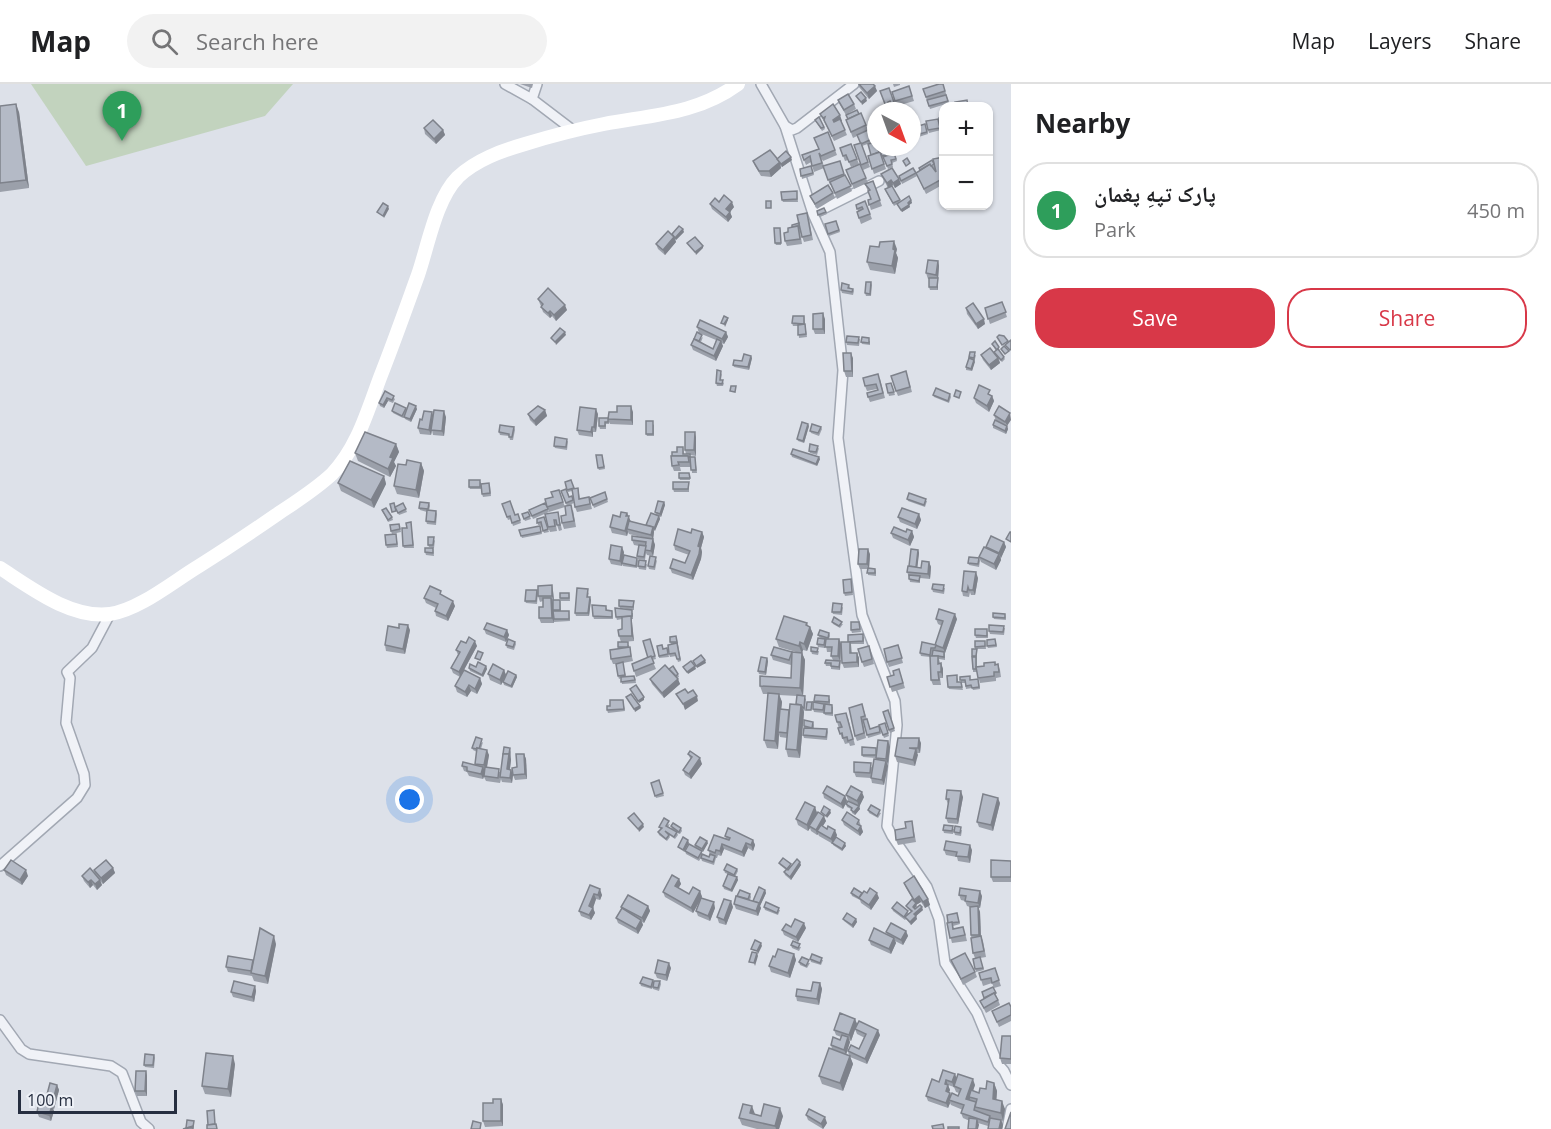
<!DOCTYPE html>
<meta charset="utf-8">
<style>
:root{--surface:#fff;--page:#f2f2f2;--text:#202124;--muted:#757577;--line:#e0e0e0;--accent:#d83848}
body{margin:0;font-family:"Open Sans","Noto Naskh Arabic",sans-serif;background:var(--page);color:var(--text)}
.controls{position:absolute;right:18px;top:18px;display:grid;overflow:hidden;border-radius:12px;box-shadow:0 2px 4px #0004}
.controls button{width:54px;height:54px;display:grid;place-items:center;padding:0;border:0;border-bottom:2px solid var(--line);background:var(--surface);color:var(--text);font:30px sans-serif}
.compass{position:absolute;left:867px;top:18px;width:54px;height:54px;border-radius:50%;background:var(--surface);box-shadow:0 2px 4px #0004;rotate:139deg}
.scale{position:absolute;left:18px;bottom:15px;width:159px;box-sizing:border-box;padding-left:6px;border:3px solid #262e40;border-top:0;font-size:16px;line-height:21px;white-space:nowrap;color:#262e40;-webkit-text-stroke:4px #edf0f6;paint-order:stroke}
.you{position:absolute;left:410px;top:716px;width:21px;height:21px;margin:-15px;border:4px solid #fff;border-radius:50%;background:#1a73e8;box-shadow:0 0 0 9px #1a73e833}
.badge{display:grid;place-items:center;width:39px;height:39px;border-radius:50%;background:var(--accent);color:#fff;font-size:20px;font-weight:700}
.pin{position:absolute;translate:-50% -50px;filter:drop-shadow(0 2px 3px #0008)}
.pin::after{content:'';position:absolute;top:32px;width:21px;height:18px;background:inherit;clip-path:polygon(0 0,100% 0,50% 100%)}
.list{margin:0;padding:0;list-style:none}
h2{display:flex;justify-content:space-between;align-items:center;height:78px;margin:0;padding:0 24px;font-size:26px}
h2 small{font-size:20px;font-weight:400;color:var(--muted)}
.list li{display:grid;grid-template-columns:39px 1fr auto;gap:18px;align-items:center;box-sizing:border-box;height:96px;margin:0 12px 12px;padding:0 12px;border:2px solid var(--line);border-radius:24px}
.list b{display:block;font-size:22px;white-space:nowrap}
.list p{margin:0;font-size:20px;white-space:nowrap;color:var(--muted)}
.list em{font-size:20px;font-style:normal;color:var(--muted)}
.actions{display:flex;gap:12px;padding:18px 24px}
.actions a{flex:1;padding:14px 0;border:2px solid var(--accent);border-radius:24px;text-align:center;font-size:21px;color:var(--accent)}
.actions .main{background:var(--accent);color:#fff}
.icon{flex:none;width:33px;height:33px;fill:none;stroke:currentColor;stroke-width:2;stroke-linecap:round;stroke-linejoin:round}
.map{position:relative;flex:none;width:1011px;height:1045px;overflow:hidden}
header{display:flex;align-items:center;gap:36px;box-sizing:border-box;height:84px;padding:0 30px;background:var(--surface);border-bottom:2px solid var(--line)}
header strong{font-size:28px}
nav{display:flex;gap:33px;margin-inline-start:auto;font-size:21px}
.search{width:420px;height:54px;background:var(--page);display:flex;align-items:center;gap:15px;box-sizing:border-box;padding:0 21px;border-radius:33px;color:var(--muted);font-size:22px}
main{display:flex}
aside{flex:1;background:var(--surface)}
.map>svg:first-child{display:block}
.green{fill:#c2d3be}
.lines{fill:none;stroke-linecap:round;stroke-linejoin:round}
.street-casing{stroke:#a2a8b3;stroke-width:12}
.street{stroke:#f0f2f7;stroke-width:9}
.secondary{stroke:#fff;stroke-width:14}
.wall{fill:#9ba0aa;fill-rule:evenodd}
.shaded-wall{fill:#7e828b}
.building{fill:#b4bac6;stroke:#7e828b;stroke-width:1.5}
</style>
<header>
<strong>Map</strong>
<div class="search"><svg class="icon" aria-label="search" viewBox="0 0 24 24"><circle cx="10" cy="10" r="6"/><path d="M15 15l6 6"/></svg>Search here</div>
<nav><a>Map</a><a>Layers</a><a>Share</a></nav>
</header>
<main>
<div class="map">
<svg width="1011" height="1045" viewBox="0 0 1011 1045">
<rect width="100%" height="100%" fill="#dde1e9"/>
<path class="green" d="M31 0H293L265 32 86 82Z"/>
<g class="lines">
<defs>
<g id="street">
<path d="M505 0 532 15 574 47"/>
<path d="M761 0 785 42 813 130 830 168 843 286 838 354 862 531 895 617 897 641 887 742 892 752 927 803 939 835 945 879 977 929 998 980 1004 987 1011 1001"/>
<path d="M532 15 537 0"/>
<path d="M785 42 792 46 797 44 854 0"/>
<path d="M815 129 879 97"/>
<path d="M0 782 77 714 85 701 84 690 66 639 70 594 67 588 92 564 110 530"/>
<path d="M0 936 21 965 29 970 111 982 122 989 141 1038 149 1045"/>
<path d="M1007 1045 1011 1025"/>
</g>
</defs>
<use href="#street" class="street-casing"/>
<use href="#street" class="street"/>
<path class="secondary" d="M0 484C31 504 71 535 110 530 139 526 174 497 199 482 226 465 253 447 279 429 297 417 316 405 332 390 358 363 368 325 381 291 394 258 406 224 418 191 428 162 436 115 458 93 476 76 501 67 525 60 551 52 578 45 604 40 652 31 697 30 738 0"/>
</g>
<g class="wall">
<path d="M520 0H533L532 4Z"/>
<path d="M858 0H873L877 7 869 15 859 3Z"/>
<path d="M893 0H900V1L894 3Z"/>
<path d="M943 0 949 19 930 25 923 5Z"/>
<path d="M909 2 914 17 897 22 892 8Z"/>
<path d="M889 4 897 26 895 27H894L892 22 890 23 892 27H887L880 7Z"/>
<path d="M838 16 854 20 856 25 849 29 859 30 866 41 873 58 862 62 870 83 863 86 854 61 860 59 857 52 853 54 846 36 848 35 846 31 840 21Z"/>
<path d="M0 22 19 28 29 104 0 108Z"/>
<path d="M820 30 842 37H841L847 51 834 57Z"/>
<path d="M815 36 824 43 825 45 822 47Z"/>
<path d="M939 37 941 46 929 49 928 46Z"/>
<path d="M925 40 928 50 912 55V44Z"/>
<path d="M424 44 443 46 445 51 436 60 425 50Z"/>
<path d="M828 48 837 71 823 77 821 74 824 82 845 91 852 107 837 115 831 101H830L824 84 814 88 811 78 806 81 802 71 818 65Z"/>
<path d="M851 60 859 80 851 83 848 76 845 77 840 64Z"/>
<path d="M880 63H892L897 77 892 79 893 83 888 85 884 75H883L882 72V67ZM889 66 890 71 888 72 887 67Z"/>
<path d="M880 68 886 85 874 90 868 72Z"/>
<path d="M944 73V91H943L944 100 926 110 916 89 934 81Z"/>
<path d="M777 75 792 76 782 83 780 81 781 84 771 93 761 92 755 82 753 77Z"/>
<path d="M860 80 868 99 873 97 882 122 871 126 868 116 871 115 865 100 854 105 846 86Z"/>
<path d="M811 82 814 91 802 95 800 85Z"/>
<path d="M913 84 917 92 902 100 899 92Z"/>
<path d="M881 90 899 95 901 100 895 104 893 101 892 102 900 118 911 116 912 119 909 121 910 123 902 128 897 120 894 122 886 108 885 105 888 104Z"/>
<path d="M833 109 835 114 817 125 810 112Z"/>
<path d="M797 110 798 118H783L782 116Z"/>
<path d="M865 117 872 135 861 140 857 128 858 127 856 121Z"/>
<path d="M719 118 734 123 730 128 732 133 728 138 712 125 710 120Z"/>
<path d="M824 124 827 130 819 133 817 127Z"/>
<path d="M809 135 813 156 804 158 800 147 802 160 787 162 785 157 788 148 792 143Z"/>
<path d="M836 137 840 148 829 152 825 140Z"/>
<path d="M781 146V161H776L775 159Z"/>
<path d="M684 148 676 156 675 155 676 158 665 171 658 165 656 160 672 151Z"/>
<path d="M897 165 896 169 898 174 895 190 870 186 867 178Z"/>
<path d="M938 177 939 182 938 195V206H930L929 203V195H928L926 189Z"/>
<path d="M871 198 872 201 871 212H866L865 209Z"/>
<path d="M849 201 850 204 853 205 854 207 853 211 842 209 841 206Z"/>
<path d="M538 215 567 226 556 237 552 232 550 234 543 228 541 222 540 220Z"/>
<path d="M1002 218 1007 233 990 240 985 224Z"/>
<path d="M966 224 985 240 978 245 967 230Z"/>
<path d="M804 232 807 253 799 254 798 242H793L792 239Z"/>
<path d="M825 235V250H815L813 245Z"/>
<path d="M697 243 726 248 728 253 724 260 721 259 723 262 716 277 693 266 691 261 703 253 701 258 713 265 716 256 699 249Z"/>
<path d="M860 255 859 262 847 261 846 258Z"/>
<path d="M870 257V261L862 260 861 258Z"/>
<path d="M992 260 1000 266 999 267 1005 275 1002 278 999 275 1000 279 991 286 983 276 981 271 995 269 996 267Z"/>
<path d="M976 271 972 287 966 286V283L969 273Z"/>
<path d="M752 274 749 286 734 283 733 281Z"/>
<path d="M853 274V293H846L844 287Z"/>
<path d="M906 287 912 308 898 312 896 307Z"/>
<path d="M722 289 721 296 724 299 723 302H717L716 299Z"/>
<path d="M880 295 885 314 870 318 868 313 878 306 877 305 867 307 865 302Z"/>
<path d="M891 299 895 311 889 312 886 300Z"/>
<path d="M385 307 395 315 393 319 388 317 384 324 380 322 379 319Z"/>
<path d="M950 310 951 313 949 319 934 313 933 311Z"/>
<path d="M992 311 994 317 989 328 976 319 974 314Z"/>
<path d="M999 322 1008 345 1006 350 993 344V341L1001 339 996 337 994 331Z"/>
<path d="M417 325 411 338 405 335 404 333 403 334 393 329 392 327Z"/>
<path d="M545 326 547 332 536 342 530 336 528 330Z"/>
<path d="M633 328V341L610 340 609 338V340H606V345H600L599 342 608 334Z"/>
<path d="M598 330 596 348H593V353L579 351 577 346Z"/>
<path d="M446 333 444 352 433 351 432 346 431 351 420 350 418 344 422 336Z"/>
<path d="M654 340V352H647L646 350Z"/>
<path d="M809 342 804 359 798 357 797 355Z"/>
<path d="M514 343 515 346 513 356H510L509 352 500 351 499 348Z"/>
<path d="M821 343 822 345 819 352 811 349 810 347Z"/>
<path d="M696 353V372L690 371 691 373H695L697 389H692L691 376 690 383H680L681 387H674L672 382 677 368 683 363 684 370H686L685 366Z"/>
<path d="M568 357 567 366 555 364 554 362Z"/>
<path d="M396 360 399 368 394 378 396 382 390 393 358 377 355 369Z"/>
<path d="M819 364 817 371 810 369 809 367Z"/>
<path d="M791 370 820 375 817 382 792 373Z"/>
<path d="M602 371 605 385 599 386 598 384Z"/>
<path d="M421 379 424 387 419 414 397 410 394 402 406 381Z"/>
<path d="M690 391V396H680L679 394Z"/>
<path d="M384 392 386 400 374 424 341 407 338 399Z"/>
<path d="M571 396 574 405 578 404 580 415 589 413 592 425 577 428 575 423 572 407 568 408 565 398Z"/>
<path d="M481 398V405H470L469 403Z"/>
<path d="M689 398V408H674L673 405Z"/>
<path d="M490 402 491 412 483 413 482 410Z"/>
<path d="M559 406 565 423 549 428 545 415 553 413Z"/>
<path d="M561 407 569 413 572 412 574 419 567 422Z"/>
<path d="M605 408 608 418 594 424 590 414Z"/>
<path d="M907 415 927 417 925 423 908 417Z"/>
<path d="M664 418 665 421 661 433 659 432 660 435 654 447 653 455 655 461 653 472 647 471 646 469 645 476 638 475 637 472 639 462 634 461 632 456 641 453 629 450 628 448 627 452 612 449 610 443 620 433 627 429 631 438 646 441 656 431 655 428Z"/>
<path d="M403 419 407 428 399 431 395 423Z"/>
<path d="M429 419 430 422 429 427H436L437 430 436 441 427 440 426 437 427 428 420 426 419 424Z"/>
<path d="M545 419 549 428 533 435 529 426Z"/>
<path d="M502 420 515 431 518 430 521 439 513 442 511 435 508 436Z"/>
<path d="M382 426 392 433 393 436 388 438Z"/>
<path d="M573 426 576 443 564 445 562 439 566 431Z"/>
<path d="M528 428 531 435 525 437 522 430Z"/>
<path d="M558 428 562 446 559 447 557 441H556L557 447 550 448 548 443Z"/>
<path d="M919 430 921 436 917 445 900 438 898 433Z"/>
<path d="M544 433 549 448 544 449 541 441H538L537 435Z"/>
<path d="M411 438 414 464H404L403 462 407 444Z"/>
<path d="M399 440 401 448 392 450 391 447Z"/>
<path d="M540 442 542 450 522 454 519 446Z"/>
<path d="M912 447 914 453 910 462 893 454 891 449Z"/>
<path d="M702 448 704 453 701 464 702 468 701 475 693 496 672 489 670 484 685 479 689 471 675 466 674 461 691 449Z"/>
<path d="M396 450 398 463 387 464 386 461Z"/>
<path d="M435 456 434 464 429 463 428 461Z"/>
<path d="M1004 458 1006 463 1001 474V476L996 486 981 478 979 473 986 464V463Z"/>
<path d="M433 464 434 472 426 471 425 468Z"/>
<path d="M918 466 919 469 917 483 921 484 929 478 931 483 930 495 920 494V499L910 498 909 493 907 488Z"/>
<path d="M624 468 623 476 637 474 638 477 637 484 623 482V480L622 482 611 480 609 475Z"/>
<path d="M870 470 869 484 875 485 876 488V492L868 491V485H860L858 480Z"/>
<path d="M979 474 980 477 979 483 969 481 968 479Z"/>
<path d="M657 476 655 486 649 485 648 482Z"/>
<path d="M647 480 646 486 639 485 638 482Z"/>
<path d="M978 494 975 511H971L970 508 969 513 963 512 962 507Z"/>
<path d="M851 495 853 511 845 512 844 509Z"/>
<path d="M945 504 944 510 933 508 932 505Z"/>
<path d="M537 506 538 509 537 520 526 519 525 517Z"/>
<path d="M553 507 554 516H560L561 527H569L570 537 554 538V535V539H541L539 534 543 523V517L540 518 538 512Z"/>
<path d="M589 508 588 513 591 516 589 532H576L575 529Z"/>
<path d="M569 509 570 517H561L560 514Z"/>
<path d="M424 514 455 522 448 537 436 532 435 527 436 524 426 519Z"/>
<path d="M634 520V526L620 524 619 522Z"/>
<path d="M843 523 842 531 833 530 832 528Z"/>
<path d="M607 524V526L612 527 613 535H594L593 532Z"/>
<path d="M633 529V535H631L634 557 621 558 619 552 622 545V535L617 536 616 533Z"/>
<path d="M1005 530 1006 536 994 535 993 533Z"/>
<path d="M936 535H957L945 569V576L939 575 940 579H941L943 585V594H940L941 601H933L931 596 930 573 921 572 920 569 935 561 942 542 938 540Z"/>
<path d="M832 538 843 540 840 544 833 540Z"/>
<path d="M859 538 861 548 852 549 851 546Z"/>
<path d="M807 539V542L810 543 813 550 807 567 803 566 802 569 805 576 803 612 806 615 805 627 804 626V628L800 674 788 673 786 665 787 654 780 653 779 650 778 665 767 664 764 656 768 610H763L760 602 791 594V581L773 576 771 571 796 568 779 563 776 555ZM779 611 797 612 796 620 789 626 781 625 782 618Z"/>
<path d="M1005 544 1004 551 990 550 989 547Z"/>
<path d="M484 545 507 546 509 551 506 558 486 550Z"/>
<path d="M987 545 988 554H976L975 551Z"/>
<path d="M410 546 405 570 386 567 385 561Z"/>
<path d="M829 549 830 552 829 555H839L841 560 840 586 831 585V582H826L825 579 833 576 831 572 832 568H827L826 561 825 564 818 563 817 560 823 555 819 553 818 551Z"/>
<path d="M864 553V560H851L852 569H857L859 574V583L844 584 842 579 848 558Z"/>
<path d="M650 555 656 575 652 576 656 585 636 593 632 580 648 574Z"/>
<path d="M677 555 681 577 678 578 676 572 670 573 669 570 671 560 670 558Z"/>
<path d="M995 555 997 563 988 564 987 562Z"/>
<path d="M985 557 986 565H977V583L984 582 995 578 996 580H998L1000 586 1001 593 996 594V597L980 599 977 588H973V585L972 572 975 565V563Z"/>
<path d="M515 558 516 560 514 566 507 564 506 561Z"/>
<path d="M466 559 477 562 464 586 480 594 482 600 477 610 471 607 467 613 457 608 455 602 460 593 453 589 451 584 458 571 456 566Z"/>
<path d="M629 561 633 577 623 579 626 593 635 594 636 599 622 600 621 594 619 595 618 592 616 580H613L611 575 618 565V563Z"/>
<path d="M898 561 903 579 889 583 887 578Z"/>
<path d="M869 562 874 580 864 583 862 578Z"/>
<path d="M662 564 663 565 667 564 669 573 659 574V572Z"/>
<path d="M811 567H819L818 571 812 570Z"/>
<path d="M768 577 766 591 759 590 758 587Z"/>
<path d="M486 582 487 585 483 593 470 587 469 584Z"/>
<path d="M670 585 678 590 679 593 677 594 680 600 664 614 652 600 650 595Z"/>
<path d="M899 585 905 604 892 608 887 593 894 591Z"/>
<path d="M504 586 506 591 501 601 490 596 488 590Z"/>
<path d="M516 591 517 593 512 604 504 601 503 598Z"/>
<path d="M960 593 979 597 980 605 973 606 972 604 966 605 965 599H961L963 606 949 605 948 603 958 594V598H961Z"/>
<path d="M830 615V621L833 623V632L825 631 824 629 814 628 813 625 814 617Z"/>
<path d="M623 616 625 627 608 629 607 626 610 622Z"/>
<path d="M862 620 870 645 879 642 881 650 868 654 864 638H863L866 654 857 657 855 652Z"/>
<path d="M888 626 895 647 890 649 883 628Z"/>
<path d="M835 631 848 634 855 661 850 662 849 659 845 660 843 655H842Z"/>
<path d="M813 638 814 641V645H827L828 648 827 656 804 654 803 651 804 644V642Z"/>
<path d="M885 639 889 652 884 654 879 641Z"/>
<path d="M888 657 890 663 884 701 872 699 871 694 856 693 854 688 872 683 876 675V674L863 673 862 671 877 667Z"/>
<path d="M483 658 481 665 489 671 487 684 500 688 511 666 510 673 511 676 510 686H511L513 691 512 699 502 698 501 695 500 699 486 697 484 693 483 695 469 692 467 688 464 687 462 682 475 681 477 668 473 666 472 664Z"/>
<path d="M921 659 920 669H917L915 682 897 678 895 672Z"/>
<path d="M524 670 526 675 527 695 515 696 513 691Z"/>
<path d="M688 670 702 680 691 695 685 691 683 686 691 676Z"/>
<path d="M659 696 664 712 656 714 651 699Z"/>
<path d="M823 709 845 712 847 717 843 725 824 714Z"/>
<path d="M846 711 864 713 859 723 848 716Z"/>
<path d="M963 713 958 740 948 739 946 734 948 720 946 715Z"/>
<path d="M1000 719 993 747 979 743 977 738Z"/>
<path d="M846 720 859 722 860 725 855 731 852 729 851 725 847 723Z"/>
<path d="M815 723 817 729 826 737 823 742 837 751 836 753 846 762 842 767 833 761V760L819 752 818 750 817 751 811 747 810 744 808 747 798 741 796 735Z"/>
<path d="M868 726 881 729 878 734 869 729Z"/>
<path d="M842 736H859L863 748 860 752 844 741Z"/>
<path d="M912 737 916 758 898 761 896 756Z"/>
<path d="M670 740 668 743 672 745 671 742 681 744 682 747 680 750 677 749 678 751 675 755 669 751 670 753 667 757 659 751 658 748 661 746 659 743Z"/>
<path d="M954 745 953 750 944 749 943 746Z"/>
<path d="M962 746 961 752 955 751 954 748Z"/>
<path d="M725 752 753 756 755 761 753 767 748 764 744 773 724 765 721 772 718 771 717 774H716L714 781 702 777 701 774 699 777 686 770 685 767 695 764V761L708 759 702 768V771L709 773 710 770 708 766 726 755Z"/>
<path d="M944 766H972L970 779 958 777 957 773 946 771Z"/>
<path d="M1011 777V798H993L991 793Z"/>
<path d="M779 779 791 782 801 781 791 796 785 791 784 788 786 786 780 781Z"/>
<path d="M113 784 115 789 103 800 100 797 102 801 97 806 93 801 90 804 84 797 82 792 95 791 94 786Z"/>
<path d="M737 785 738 787 735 793H737L738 796 732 808 724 805 723 802 728 790 725 789 724 786Z"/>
<path d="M4 786 28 792 22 801 6 791Z"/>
<path d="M679 795 681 800 678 804 689 810 700 807 702 813 701 814 715 824 710 837 698 832 696 827 701 814 693 829 665 813 663 808Z"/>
<path d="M904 799 928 815 930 821 925 824 921 818 916 821 917 822 914 825H915L923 826 916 832 917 835 911 841 906 835 905 836 893 827 892 824 909 829 911 828 907 824 906 822 914 817 906 804Z"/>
<path d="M590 801 602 811 600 816 596 815 593 824 595 829 591 836 581 832 579 827Z"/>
<path d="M765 806 766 809 760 822 761 824 758 832 736 825 734 820 750 810 751 813 750 816 753 817Z"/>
<path d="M851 809H867L879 814 871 826 861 819 860 816 852 812Z"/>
<path d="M959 811 982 812 980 824H978L980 828 981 852 983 857 986 873 980 874 984 886 976 888 973 875 975 874 973 869 971 851 970 823 967 822 965 817 961 816Z"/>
<path d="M648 822 650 827 644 839 642 838 643 841 638 850 618 839 616 834 622 825 621 823Z"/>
<path d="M733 823 726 841 719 839 717 833Z"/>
<path d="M764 823 780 826 778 831 765 826Z"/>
<path d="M957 829 960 840 953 842 954 845 965 849 967 857 952 859 947 839Z"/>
<path d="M843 835H856L857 838 853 844 844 837Z"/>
<path d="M791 843 806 844 798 858 784 851 782 846Z"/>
<path d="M906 847 908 852 903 861 895 857 896 859 891 870 871 861 869 856 887 851 886 848Z"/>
<path d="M276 860 268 900 254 897 252 892 228 888 226 883 253 876Z"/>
<path d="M791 861 801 863 799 867 792 864Z"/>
<path d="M794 870 796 876 790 894 771 888 769 882 775 873Z"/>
<path d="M810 875 823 876 821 881 811 878Z"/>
<path d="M951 876 975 888 977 893 963 901Z"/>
<path d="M799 878 810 879 807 884 800 881Z"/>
<path d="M671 884 667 897 657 894 655 889Z"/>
<path d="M995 884 1001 902 994 904 992 899 983 902 979 889Z"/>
<path d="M660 897 661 900 659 907 653 905V903L652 905 641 902 640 899Z"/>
<path d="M820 899 822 905 819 921 797 917 796 912 811 907Z"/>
<path d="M255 902 256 907 254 918 233 913 231 908Z"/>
<path d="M993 903 1000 921 986 929 980 917 984 914Z"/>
<path d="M1011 923V937L999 943 992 927Z"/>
<path d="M855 935 857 940 851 957 849 956 850 958 846 970 849 972 848 967 859 965 865 954 857 950 855 945 880 951 867 980 850 973 853 980 843 1007 822 1000 819 992 832 965 831 961 840 956 841 953 836 951 834 946Z"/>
<path d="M1011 952V980H1002L1000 974Z"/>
<path d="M154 971 155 974 154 984 145 983 144 981Z"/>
<path d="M235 980 231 1013 205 1010 202 1002Z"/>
<path d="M146 987 147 992V1012H137L135 1007Z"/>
<path d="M957 994 975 1001 973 1007 979 1009 986 1005 994 999 997 1007 996 1016 1005 1025 1003 1037 1001 1036 1003 1041 1002 1045H988V1042L978 1039 979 1041 963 1034 961 1029 963 1026 951 1021 950 1019 948 1024 928 1017 926 1012 939 998ZM948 1001 954 1003 956 1008 959 1009 958 1012H951L949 1008 950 1006Z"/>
<path d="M57 1001 59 1006 54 1025H53L54 1027 51 1037 39 1033 37 1028 46 1020 45 1018Z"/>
<path d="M501 1015 503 1021V1042L485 1043 483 1037 493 1019Z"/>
<path d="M755 1030 761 1032H783L779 1045H757L742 1041 739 1034Z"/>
<path d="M806 1031 827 1039 823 1045 808 1036Z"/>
</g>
<g class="shaded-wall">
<path d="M875 2 877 7 869 15 867 9Z"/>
<path d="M866 14 867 17 862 21 861 18Z"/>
<path d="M16 20 19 28 29 104 26 96Z"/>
<path d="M840 31 842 37 835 41 833 36Z"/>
<path d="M443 46 445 51 436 60 434 55Z"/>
<path d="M791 73 792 76 782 83 781 80Z"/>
<path d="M780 78 781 84 771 93 769 87Z"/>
<path d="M899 95 901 100 895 104 893 99Z"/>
<path d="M891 96 893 101 888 104 887 99Z"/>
<path d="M911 116 912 119 909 121 910 123 902 128 901 126Z"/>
<path d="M732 118 734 123 730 128 732 133 728 138 726 133V125Z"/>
<path d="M388 122 389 125 384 134 383 132Z"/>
<path d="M683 145 684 148 676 156 675 154Z"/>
<path d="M674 153 676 158 665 171 663 166Z"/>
<path d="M894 157 897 165 896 169 898 174 895 190 892 182Z"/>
<path d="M703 162V164L696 171 695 168Z"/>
<path d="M938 177 939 182 938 195V206L937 203 938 195 936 191Z"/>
<path d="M565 221 567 226 556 237 554 231Z"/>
<path d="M550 227 552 232 550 234 548 229Z"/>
<path d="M823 229 825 235V250L823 245Z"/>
<path d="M728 234V236L725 243 724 240Z"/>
<path d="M984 235 985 240 978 245 976 240Z"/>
<path d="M565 248 566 251 556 261 555 258Z"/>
<path d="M726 248 728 253 724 260 722 255Z"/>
<path d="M721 257 723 262 716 277 714 272Z"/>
<path d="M851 269 853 274V293L852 287Z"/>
<path d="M751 272 752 274 749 286 748 283Z"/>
<path d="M998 274 1000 279 991 286 989 281Z"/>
<path d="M974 276 975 278 972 287 971 285Z"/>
<path d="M992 312 994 317 989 328 987 322Z"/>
<path d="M387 314 388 317 384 324 383 321Z"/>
<path d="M416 322 417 325 411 338 410 335Z"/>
<path d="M631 322 633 328V341L631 336Z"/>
<path d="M596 325 598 330 596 348 594 343Z"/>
<path d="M545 326 547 332 536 342 534 337Z"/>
<path d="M444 327 446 333 444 352 442 347Z"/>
<path d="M432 328 434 334 431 351 429 346Z"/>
<path d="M1010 329 1011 336 1007 342 1008 345 1006 350 1005 347 1007 342 1005 338Z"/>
<path d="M808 340 809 342 804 359 803 357Z"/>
<path d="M592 343 593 348V353L591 348Z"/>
<path d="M695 348 696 353V372L694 366Z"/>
<path d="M396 360 399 368 394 378 396 382 390 393 388 385 390 373Z"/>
<path d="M819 373 820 375 817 382 816 380Z"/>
<path d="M421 379 424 387 419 414 416 406Z"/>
<path d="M384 392 386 400 374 424 371 416Z"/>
<path d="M664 418 665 421 661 433 660 430Z"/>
<path d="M627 429 631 438 627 445 628 448 627 452 625 447Z"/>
<path d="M919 430 921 436 917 445 915 440Z"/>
<path d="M659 432 660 435 655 447 654 445Z"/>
<path d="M653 443 654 448 653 456 651 451Z"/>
<path d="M912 447 914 453 910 462 908 456Z"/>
<path d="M702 448 704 453 701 464 702 468 701 475 693 496 691 491Z"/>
<path d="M653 455 655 461 653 472 651 467Z"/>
<path d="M1004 458 1006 463 1001 474 999 469Z"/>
<path d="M622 463 624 468 622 482 620 477Z"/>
<path d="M868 465 870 470 869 485 867 480Z"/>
<path d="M918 466 919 469 917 487 916 484Z"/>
<path d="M999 470 1001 476 996 486 994 480Z"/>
<path d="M929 478 931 483 930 495 928 490Z"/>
<path d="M976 488 978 494 975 511 973 506Z"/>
<path d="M552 501 553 507 554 517 552 512Z"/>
<path d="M590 513 591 516 589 532 588 529Z"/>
<path d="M551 514 553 519 554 539 552 534Z"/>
<path d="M453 517 455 522 448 537 446 532Z"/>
<path d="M955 530 957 535 945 569 943 564Z"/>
<path d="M631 532 632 538 634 557 632 552Z"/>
<path d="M807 539 809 546 810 543 813 550 807 567 804 560Z"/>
<path d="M408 541 410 546 405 570 403 565Z"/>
<path d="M507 546 509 551 506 558 504 553Z"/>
<path d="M839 555 841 560 840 586 839 583 840 577 838 572Z"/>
<path d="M475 557 477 562 460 593 459 588Z"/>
<path d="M800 558 803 566 802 569 805 576 803 612 800 604 802 570 799 562Z"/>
<path d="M857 569 859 574V583L857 578Z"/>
<path d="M767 574 768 577 766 591 765 588Z"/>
<path d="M705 576 706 579 697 584 696 582Z"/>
<path d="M941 579 943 585V594L941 588Z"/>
<path d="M486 582 487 585 483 593 482 591Z"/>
<path d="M695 582 696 585 688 590 687 588Z"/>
<path d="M504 586 506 591 501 601 500 596Z"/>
<path d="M516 591 517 593 512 604 511 602Z"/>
<path d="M480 594 482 600 477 610 475 605Z"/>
<path d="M678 595 680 600 664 614 662 609Z"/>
<path d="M469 601 471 607 467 613 465 608Z"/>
<path d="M779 610 782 618 779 648H778L779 650 778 665 775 657Z"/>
<path d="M697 612 698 617 685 626 683 620Z"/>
<path d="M644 613V616L639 619 638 617Z"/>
<path d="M801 621 804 628 800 674 797 666Z"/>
<path d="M640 622 641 624 635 628 634 625Z"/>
<path d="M919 654 921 659 920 669 918 664Z"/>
<path d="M888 657 890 663 888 680 886 675Z"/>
<path d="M510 664 511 676 509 691 507 685Z"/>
<path d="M916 665 918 671 915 682 913 676Z"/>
<path d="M487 666 489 671 486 687 484 681Z"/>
<path d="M524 670 526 675 527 695 525 690Z"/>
<path d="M700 674 702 680 691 695 689 690Z"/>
<path d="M886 677 888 682 884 701 882 696Z"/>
<path d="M483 683 485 688 483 695 481 690Z"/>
<path d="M511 686 513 691 512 699 510 694Z"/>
<path d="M961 707 963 713 958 740 957 735Z"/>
<path d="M862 708 864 713 859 723 857 717Z"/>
<path d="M845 712 847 717 843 725 841 720Z"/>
<path d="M998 714 1000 719 993 747 991 741Z"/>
<path d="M859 722 860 725 855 731 854 728Z"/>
<path d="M815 723 817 729 809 742 810 744 808 747 807 741Z"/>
<path d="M830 726 831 729 827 734 826 732Z"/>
<path d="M824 732 826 737 819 748 817 747 818 750 817 751 816 746Z"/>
<path d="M643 740 644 743 639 748 638 745Z"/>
<path d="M861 742 863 748 860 752 858 747Z"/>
<path d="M835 746 837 751 833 760 831 755Z"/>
<path d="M688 756 689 759 684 768 683 766Z"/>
<path d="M753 756 755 761 753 767 751 761Z"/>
<path d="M707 757 708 759 703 768 702 765Z"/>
<path d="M746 759 748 764 744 773 742 768Z"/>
<path d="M845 759 846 762 842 767V765Z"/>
<path d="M722 760 724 765 721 772 720 767Z"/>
<path d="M970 761 972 766 970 779 968 773Z"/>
<path d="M800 778 801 781 791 796 790 793Z"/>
<path d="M113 784 115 789 103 800 101 794Z"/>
<path d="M26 786 28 792 22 801 20 796Z"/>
<path d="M737 793 738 796 732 808 731 806Z"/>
<path d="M679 795 681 800 676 808 675 802Z"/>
<path d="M91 796 93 801 90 804 88 798Z"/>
<path d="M100 796 102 801 97 806 95 800Z"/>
<path d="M600 805 602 811 600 816 598 811Z"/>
<path d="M765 806 766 809 760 822 761 824 758 832 756 827 759 819Z"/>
<path d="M700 807 702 813 693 829 691 824Z"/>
<path d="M980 807 982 812 980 824 978 819Z"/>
<path d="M877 809 879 814 871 826 869 821Z"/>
<path d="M594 810 596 815 593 824 595 829 591 836 589 831V822Z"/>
<path d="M919 812 921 818 916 821 917 822 914 825 913 823 916 820 914 816Z"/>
<path d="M928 815 930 821 925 824 923 818Z"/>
<path d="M731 817 733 823 726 841 724 836Z"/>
<path d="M714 818 715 824 710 837 708 832Z"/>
<path d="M648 822 650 827 644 839 642 834Z"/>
<path d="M978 822 980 828 981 856 979 851Z"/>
<path d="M922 823 923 826 916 832 917 835 911 841 910 838 914 830Z"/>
<path d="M856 835 857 838 853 844 852 841Z"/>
<path d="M641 836 643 841 638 850 636 845Z"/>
<path d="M804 839 806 844 798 858 796 853Z"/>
<path d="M906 847 908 852 903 861 901 856Z"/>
<path d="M274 852 276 860 268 900 265 892Z"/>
<path d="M894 854 896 859 891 870 889 865Z"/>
<path d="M761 859 762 862 758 870 757 867Z"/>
<path d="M757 869 758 872 755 882 754 879Z"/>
<path d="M794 870 796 876 790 894 788 889Z"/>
<path d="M669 879 671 884 667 897 666 891Z"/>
<path d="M820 899 822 905 819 921 817 915Z"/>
<path d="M255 902 256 907 254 918 252 913Z"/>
<path d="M855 935 857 940 851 957 849 951Z"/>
<path d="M878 946 880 951 867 980 865 975Z"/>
<path d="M848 953 850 958 846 971 844 966Z"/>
<path d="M233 972 235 980 231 1013 228 1005Z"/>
<path d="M850 972 853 980 843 1007 840 999Z"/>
<path d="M146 987 147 992V1012L145 1007Z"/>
<path d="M955 990 957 995 954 1004 952 998Z"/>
<path d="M973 995 975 1001 968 1020 966 1015Z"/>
<path d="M946 996 950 1006 947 1013 946 1007 945 1000Z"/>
<path d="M994 999 997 1007 996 1023 993 1015Z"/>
<path d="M57 1001 59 1006 54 1025 52 1020Z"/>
<path d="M950 1009 952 1014 949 1016 950 1019 948 1024 946 1019Z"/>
<path d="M501 1015 503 1021V1042L501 1037Z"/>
<path d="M1002 1017 1005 1025 1003 1037 1001 1029Z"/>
<path d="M52 1022 54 1027 51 1037 49 1031Z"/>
<path d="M752 1022 755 1030 750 1029Z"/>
<path d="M780 1024 783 1032 779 1045H776L775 1042Z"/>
<path d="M825 1033 827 1039 823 1045 821 1040Z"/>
<path d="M977 1035 979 1041 978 1045H976Z"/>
<path d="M1001 1036 1003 1041 1002 1045H999Z"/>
</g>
<g class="building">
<path d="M859 0H873L875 2 867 9Z"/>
<path d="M939 0H943L945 7 926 13 923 5Z"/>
<path d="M909 2 912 12 895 17 892 8Z"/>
<path d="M889 4 895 21 892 22 890 17 888 18 890 23 887 25 880 7Z"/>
<path d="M861 8 866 14 861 18 856 12Z"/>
<path d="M848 10 854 20 844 26 838 16Z"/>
<path d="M946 11 948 17 929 22 927 16Z"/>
<path d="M967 16 968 22H956L955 18Z"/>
<path d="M16 20 26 96 0 99V22Z"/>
<path d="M833 20 840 31 833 36 834 38 840 35 845 46 832 52 824 36 825 33 823 34 820 30Z"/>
<path d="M857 26 859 30 848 35 846 31Z"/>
<path d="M861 29 866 41 851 48 846 36Z"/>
<path d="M819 33 824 43 821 44 815 36Z"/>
<path d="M944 33V41L941 42 939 34Z"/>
<path d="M938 35 940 44 928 46 926 37Z"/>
<path d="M433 36 443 46 434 55 424 44Z"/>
<path d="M925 40 927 48 912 52V44Z"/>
<path d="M868 46 872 55 861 60 857 51Z"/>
<path d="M828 48 835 66 821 72 819 69 822 79 812 82 810 72 804 76 802 71 819 65 814 54Z"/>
<path d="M876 58V63H877L879 68 871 71 868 60Z"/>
<path d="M861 59 868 78 861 81 854 61Z"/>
<path d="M851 60 857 75 849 78 846 71 843 72 840 64Z"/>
<path d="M770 66 780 78 769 87H759L753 77Z"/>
<path d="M886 66 887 71 882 72 880 67Z"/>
<path d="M786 67 791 73 781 80 777 75Z"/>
<path d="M880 68 884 80 872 85 868 72Z"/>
<path d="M894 69 896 75 891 76 892 80 887 82 883 73Z"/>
<path d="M944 73V90L943 86H940L944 94 924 105 916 89 930 80 936 88 933 75Z"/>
<path d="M907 74 910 79 906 82 903 77Z"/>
<path d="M932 76 934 80 931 82 930 80 920 86 919 84Z"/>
<path d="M840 77 844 90 828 96 823 82Z"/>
<path d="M860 80 866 94 852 100 846 86Z"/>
<path d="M811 82 813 89 801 92 800 85Z"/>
<path d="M892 84 899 95 893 99 891 96 887 99 881 90Z"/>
<path d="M913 84 916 89 901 97 899 92Z"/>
<path d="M845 91 851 102 835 109 830 98Z"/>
<path d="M873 97 880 116 869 121 868 116 871 115 868 107 870 106 865 100Z"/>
<path d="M828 101 833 109 815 120 810 112Z"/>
<path d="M892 102 900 116 893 119 885 105Z"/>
<path d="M797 107V115L782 116 781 108Z"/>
<path d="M724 111 732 118 726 125 730 128 726 133 710 120 715 114 719 118Z"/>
<path d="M909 112 911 116 908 119 909 121 901 126 897 120Z"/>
<rect x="766" y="117" width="5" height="7"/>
<path d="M865 117 870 130 859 134 857 128 863 125 862 123 857 125 856 121Z"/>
<path d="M383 119 388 122 383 132 377 128Z"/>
<path d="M824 124 826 128 818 131 817 127Z"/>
<path d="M807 129 811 151 802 153 797 131Z"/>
<path d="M836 137 839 146 828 150 825 140Z"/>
<path d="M799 139V144H798V142L792 143V141Z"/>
<path d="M679 142 683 145 675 154 672 150Z"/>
<path d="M798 142 800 155 785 157 784 149 788 148V144Z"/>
<path d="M774 144H780L781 159H775Z"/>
<path d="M668 147 674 153 663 166 656 160Z"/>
<path d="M695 153 703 162 695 168 687 159Z"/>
<path d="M894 157 893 165 895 166 892 182 867 178 870 162 879 163 880 158Z"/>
<path d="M928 176 938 177 936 191 926 189Z"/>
<path d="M929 194H938L937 203H929Z"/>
<path d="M866 198H871L870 210 865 209Z"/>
<path d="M842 199 849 201 848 204 853 205 852 208 841 206Z"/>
<path d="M548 204 565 221 554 231 550 227 548 229 541 223 543 220 538 215Z"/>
<path d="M1002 218 1006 228 988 235 985 224Z"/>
<path d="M973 219 984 235 976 240 966 224Z"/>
<path d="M823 229V245H813V230Z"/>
<path d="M724 232 728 234 724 240 721 239Z"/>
<path d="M793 232H804V240L792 239Z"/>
<path d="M700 236 726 248 722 255 697 243Z"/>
<path d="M805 240 806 250 798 251V241Z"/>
<path d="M560 244 565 248 555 258 551 254Z"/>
<path d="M697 248 702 251 699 257 694 255Z"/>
<path d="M999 251 1004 252 1008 257 1002 261 997 253Z"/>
<path d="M847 252 859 253 858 259 846 258Z"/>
<path d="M862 253 869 254V259L861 258Z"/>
<path d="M694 255 713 265 717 255 721 257 714 272 691 261Z"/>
<path d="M1011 256V265L1010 266 1005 261Z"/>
<path d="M995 257 999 263 997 266 992 260Z"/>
<path d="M1004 262 1009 267 1005 270 1001 265Z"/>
<path d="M990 264 998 274 989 281 981 271Z"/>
<path d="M998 265 1004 273 1001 276 994 268Z"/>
<path d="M970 268H975L974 274 969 273Z"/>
<path d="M843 269H851L852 287H844Z"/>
<path d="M744 270 751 272 748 283 733 281 734 276 742 277Z"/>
<path d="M969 274 974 276 971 285 966 283Z"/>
<path d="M717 286 721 287 720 296H723L722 300 716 299Z"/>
<path d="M906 287 910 303 896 307 891 292Z"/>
<path d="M878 290 883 309 868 313 867 309 878 306 876 300 865 302 863 294Z"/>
<path d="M891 299 894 308 888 309 886 300Z"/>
<path d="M979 301 990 306 988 310 992 312 987 322 974 314Z"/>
<path d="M731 302H736L735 308 730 307Z"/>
<path d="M936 304 950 310 948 317 933 311Z"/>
<path d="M956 306 961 308 959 314 954 312Z"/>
<path d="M385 307 394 312 392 316 387 314 383 321 379 319Z"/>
<path d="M395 319 406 324 402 332 392 327Z"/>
<path d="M409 319 416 322 410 335 404 333Z"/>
<path d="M538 322 545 326 534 337 528 330Z"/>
<path d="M617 322H631V336L608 335 609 328H617Z"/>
<path d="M999 322 1010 329 1005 338 994 331Z"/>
<path d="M580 323 596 325 594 343H592L591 348 577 346Z"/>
<path d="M434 326 444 327 442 347 431 346Z"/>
<path d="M424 327 432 328 429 346 418 344 420 335 422 336Z"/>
<path d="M599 334H608V338H605V342H599Z"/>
<path d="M995 336 1007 342 1005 347 993 341Z"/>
<rect x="646" y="337" width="7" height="13"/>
<path d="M802 338 808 340 803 357 797 355Z"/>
<path d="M812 340 821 343 818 349 810 347Z"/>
<path d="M500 341 514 343 512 353H509V350L499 348Z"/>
<path d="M365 348 396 360 390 373 393 374 388 385 355 369Z"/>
<path d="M685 348H695L694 366H685Z"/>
<path d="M555 353 567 355 566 363 554 362Z"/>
<path d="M810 360 818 362 816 368 809 367Z"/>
<path d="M677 363H683V370H690V373H688V372H672V368H677Z"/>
<path d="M793 365 819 373 816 380 791 370Z"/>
<path d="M596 371H602L604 383 598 384Z"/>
<path d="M671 372H688L689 378H678L679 381 672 382Z"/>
<path d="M690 373H695L696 386H691Z"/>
<path d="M407 376 421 379 416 406 394 402 398 380 406 381Z"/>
<path d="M350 377 384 392 371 416 338 399Z"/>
<path d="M679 389H689L690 394H679Z"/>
<rect x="469" y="396" width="11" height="7"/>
<path d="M571 396 574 404 567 406 565 398Z"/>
<path d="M673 398H689L688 405H673Z"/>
<path d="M489 399 490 409 482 410 481 400Z"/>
<path d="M578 404 579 415 589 413 590 420 575 423 572 405Z"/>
<path d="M566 405 569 413 572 412 573 416 566 419 561 407Z"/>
<path d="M559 406 563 418 547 423 545 415 553 413 551 408Z"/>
<path d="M605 408 607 415 593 421 590 414Z"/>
<path d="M909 409 926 415 924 421 907 415Z"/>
<path d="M510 417 515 431 518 430 520 436 512 439 510 432 507 433 502 420Z"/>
<path d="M658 417 664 418 660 430 655 428Z"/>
<path d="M420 418 429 419 428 425 419 424Z"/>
<path d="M394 419 396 427 392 428 390 420Z"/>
<path d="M403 419 406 425 398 429 395 423Z"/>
<path d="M545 419 548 425 532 432 529 426Z"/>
<path d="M571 421 574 437 562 439 561 432 566 431 565 422Z"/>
<path d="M386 424 392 433 388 436 382 426Z"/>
<path d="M902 424 919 430 915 440 898 433Z"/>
<path d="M427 426 436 427 435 438 426 437Z"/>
<path d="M528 428 530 432 524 435 522 430Z"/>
<path d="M558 428 560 441H557L556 436H554L555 442 548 443 545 430Z"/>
<path d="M621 428 627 429 626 432H629L625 447 610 443 613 431 620 433Z"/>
<path d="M651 429 659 432 654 445 653 443 646 441Z"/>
<path d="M544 433 548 445 543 447 541 438 537 439V435Z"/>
<path d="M629 437 653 443 651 451 627 445Z"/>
<path d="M411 438 413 461 403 462 402 444H407L406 439Z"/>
<path d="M399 440 400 445 391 447 390 441Z"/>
<path d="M540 442 541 448 521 452 519 446Z"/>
<path d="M894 443 906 448 907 445 912 447 908 456 891 449Z"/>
<path d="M678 445 691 449 692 445 702 448 698 462 700 463 699 470 691 491 670 484 673 475 685 479 690 467 674 461Z"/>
<path d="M1010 448H1011V458L1006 455Z"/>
<path d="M396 450 397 460 386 461 385 451Z"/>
<path d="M632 452 653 455 651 467 645 466 646 458 632 456Z"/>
<path d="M991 452 1004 458 999 469 986 463Z"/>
<path d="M428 453H434L433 461H428Z"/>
<path d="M611 461 622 463 620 477 609 475Z"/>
<path d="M639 461 646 462 644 473 637 472Z"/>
<path d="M984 463 999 470 994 480 979 473Z"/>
<path d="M425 464H433V469L425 468Z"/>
<path d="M859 465H868L867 480H858Z"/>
<path d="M911 465 918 466 916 483 909 482Z"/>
<path d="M624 471 637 474 636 482 622 479Z"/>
<path d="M650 472 656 473 654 483 648 482Z"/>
<path d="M969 473 979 474 978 480 968 479Z"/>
<path d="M639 476 646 477 645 483 638 482Z"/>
<path d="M922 477 929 478 928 490 907 488 908 482 921 484Z"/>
<path d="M868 484 875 485V489H867Z"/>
<path d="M964 487 976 488 973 506H969L968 503 967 508 962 507Z"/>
<path d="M909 491 920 492 919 497 909 495Z"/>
<path d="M851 495 852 508 844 509 843 496Z"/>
<path d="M933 500 944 501 943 507 932 505Z"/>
<path d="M552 501V512H538V502Z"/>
<path d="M430 502 441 507 440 510 453 517 446 532 435 527 438 520 424 514Z"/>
<path d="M577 504 588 505 587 513H590L588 529H575Z"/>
<path d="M526 506H537L536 517H525Z"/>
<rect x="560" y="509" width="9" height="5"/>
<path d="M543 514H551L552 534H539V523H543Z"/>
<rect x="553" y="516" width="7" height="10"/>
<path d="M619 516 634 517 633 523 619 522Z"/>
<path d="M833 519 842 520 841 528H832Z"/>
<path d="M592 521 606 522V526L612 527V533L593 532Z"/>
<path d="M615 524 632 526V532L616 533Z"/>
<path d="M939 525 955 530 943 564 935 561 943 537 936 535Z"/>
<path d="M553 527H569V535H554Z"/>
<path d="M993 529 1005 530V534L993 533Z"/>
<path d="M631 532 632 552H619L618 546 622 545V533Z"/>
<path d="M784 532 807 539 806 541 810 543 804 560 800 558 799 562 776 555Z"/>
<path d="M834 533 842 538 839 542 832 538Z"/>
<path d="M851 538H859L860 545 851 546Z"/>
<path d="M487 539 507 546 504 553 484 545Z"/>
<path d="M399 540 408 541 403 565 385 561 388 542 399 544Z"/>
<path d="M989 541 1004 542 1003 548 989 547Z"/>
<path d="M975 545H987V552L975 551Z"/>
<path d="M820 546 829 549 828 554 818 551Z"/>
<path d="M863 550V557L848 558V551Z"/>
<path d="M676 552 677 558H670V553Z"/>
<path d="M469 553 475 557 459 588 451 584 460 568 456 566 461 557 466 559Z"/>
<path d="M818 554 825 555 824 561 817 560Z"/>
<path d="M508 555 515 558 513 563 506 561Z"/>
<path d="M650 555 655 572 648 574 643 557Z"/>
<path d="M826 555H839L838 572H831L832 563H825Z"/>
<path d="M995 555 996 561 987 562V556Z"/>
<path d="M975 557H985V562L975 563Z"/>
<rect x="618" y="558" width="10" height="5"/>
<path d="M841 558H850V569H857V578L842 579Z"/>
<path d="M922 558 936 561 935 564H931L930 571 920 569Z"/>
<path d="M677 559 680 575H677L675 569 669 570 668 561Z"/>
<path d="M662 561 663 565 667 564 668 570 659 572 657 562Z"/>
<path d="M898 561 902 574 887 578 884 565Z"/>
<path d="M869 562 872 575 862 578 858 565Z"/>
<path d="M630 563 631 572 611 575 610 566Z"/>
<path d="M774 563 792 568 789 576 771 571Z"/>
<path d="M811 563 818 564 817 568 811 567Z"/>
<path d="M972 565H977L976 572H972Z"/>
<path d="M933 566 944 568V573L938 572H932Z"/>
<path d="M478 567 483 569 480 576 475 574Z"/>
<path d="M792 568 802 569 800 604 760 602V592L791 594Z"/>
<path d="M701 571 705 576 696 582 693 577Z"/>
<path d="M651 572 654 579 634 587 632 580Z"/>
<path d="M930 572H938V580L941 579V588H938L939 596H931Z"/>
<path d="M761 573 767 574 765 588 758 587Z"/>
<path d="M972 573H976V585H973Z"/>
<path d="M826 576 840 577 839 583 831 582V579H825Z"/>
<path d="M691 577 695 582 687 588 683 583Z"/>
<path d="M478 578 486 582 482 591 469 584 470 580 476 583Z"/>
<path d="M623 578 625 591 618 592 616 580Z"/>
<path d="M995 578V581L998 580 999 588H994V592L978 594 976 583 984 582V579Z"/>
<path d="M493 580 504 586 500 596 488 590Z"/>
<path d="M665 581 678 595 662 609 650 595Z"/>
<path d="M673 582 678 590 676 592 669 585Z"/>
<path d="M899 585 903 599 890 603 887 593 894 591 893 587Z"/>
<path d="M464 586 480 594 475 605 469 601 465 608 455 602Z"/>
<path d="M508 587 516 591 511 602 503 598Z"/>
<path d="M957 591V598H961L962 603H948L947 592Z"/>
<path d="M634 592 635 596 621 598V593Z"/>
<path d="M970 592V596L978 595 979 603 972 604 971 601 966 602 965 596H960V593Z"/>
<path d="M636 601 644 613 638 617 630 605Z"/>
<path d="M685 605 688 609 693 606 697 612 683 620 676 610Z"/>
<path d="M768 609 779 610 775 657 764 656Z"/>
<path d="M631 610 640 622 634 625 626 613Z"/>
<path d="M797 611 805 612 804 624H803L801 621 796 620Z"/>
<path d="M815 611 829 612V618L814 617Z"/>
<path d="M610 616H623L624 625 607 626V622H610Z"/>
<path d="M807 618H812L811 626H806Z"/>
<path d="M813 618 824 620 823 626 813 625Z"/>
<path d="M790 620 801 621 797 666 786 665Z"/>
<path d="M825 620 832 621V629H824Z"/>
<path d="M862 620 865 632 861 633 864 649 855 652 849 624Z"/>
<path d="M780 625 789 626 787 649 778 648Z"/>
<path d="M888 626 894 644 889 646 883 628Z"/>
<path d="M846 629 853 655 848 657 847 653 843 654 842 649 840 650 838 644 842 643 840 638H837L835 631Z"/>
<path d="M867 635 870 645 879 642 880 648 867 651 863 636Z"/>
<path d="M804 636 813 638 812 644 804 642Z"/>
<path d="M885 639 888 649 883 651 879 641Z"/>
<path d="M804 644 827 645 826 653 803 651Z"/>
<path d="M476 653 482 655 479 665 477 664V665L472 664Z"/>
<path d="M898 654H919L918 664H909L916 665 913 676 895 672Z"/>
<path d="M878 656 888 657 886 675 876 674Z"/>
<path d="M504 663 510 664 509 670H503Z"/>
<path d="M862 663 876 664V671H862Z"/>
<path d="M477 664 487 666 484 681 475 680Z"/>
<path d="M690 667 700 674 689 690 683 686 692 673 688 670Z"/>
<path d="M503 670H509L507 685 511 686 510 694 500 693Z"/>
<path d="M516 670H524L525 690 513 691 512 684 517 683Z"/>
<path d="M874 675 886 677 882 696 871 694Z"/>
<path d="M463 678 483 683 481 690 467 687V683L462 682Z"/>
<path d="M854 678 871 679 870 689 854 688Z"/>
<path d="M485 683 499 685 498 694 484 692Z"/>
<path d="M659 696 663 709 655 712 651 699Z"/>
<path d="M827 702 845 712 841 720 823 709Z"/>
<path d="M851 702 862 708 857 717 846 711Z"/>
<path d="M947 706 961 707 957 735 946 734 949 715H946Z"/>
<path d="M983 710 998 714 991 741 977 738Z"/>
<path d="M848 717 859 722 854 728 851 726 852 724 846 720Z"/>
<path d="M805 718 815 723 807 741 796 735Z"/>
<path d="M871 721 880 726 877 732 868 726Z"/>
<path d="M824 722 830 726 826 732 821 728Z"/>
<path d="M818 728 824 732 816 746 809 742Z"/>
<path d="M847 728 859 736 857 740 861 742 858 747 842 736Z"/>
<path d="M634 729 643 740 638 745 628 734Z"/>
<path d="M664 734 669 737 666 742 677 748 674 753 665 747 669 751 666 755 658 748 662 744 659 743Z"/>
<path d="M912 737 914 753 896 756 895 746 906 744 905 738Z"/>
<path d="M673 739 681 744 679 748 671 742Z"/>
<path d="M821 741 827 745 828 742 835 746 831 755 817 747Z"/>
<path d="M944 741 953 742 952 747 943 746Z"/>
<path d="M955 742 961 743 960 749 954 748Z"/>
<path d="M728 744 753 756 751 761 746 759 742 768 722 760 720 767 716 766 715 769 708 766 714 751 729 756 730 754 725 752Z"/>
<path d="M683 753 688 756 683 766 678 763Z"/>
<path d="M700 753 707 757 702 765 695 761Z"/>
<path d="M836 753 845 759 842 765 832 759Z"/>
<path d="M946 757 970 761 968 773 956 772 957 768 944 766Z"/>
<path d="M689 760 702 767 698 774 685 767Z"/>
<path d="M702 770 709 773 710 770 715 772 713 778 701 774Z"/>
<path d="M783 774 791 780 787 785 779 779Z"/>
<path d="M797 775 800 778 790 793 784 788 787 785 788 786Z"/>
<path d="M11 776 26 786 20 796 4 786Z"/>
<path d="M106 776 113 784 101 794 94 786Z"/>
<path d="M991 776 1011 777V793H991Z"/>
<path d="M727 780 737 785 734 791 724 786Z"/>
<path d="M90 784 100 796 95 800 91 796 88 798 82 792Z"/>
<path d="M728 790 737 793 731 806 723 802Z"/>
<path d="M672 791 679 795 675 802 689 810 693 803 700 807 691 824 663 808Z"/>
<path d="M914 792 928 815 923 818 919 812 914 816 904 799Z"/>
<path d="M590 801 600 805 598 811 594 810 589 822 593 824 589 831 579 827Z"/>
<path d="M759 803 765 806 759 820V819L753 817Z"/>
<path d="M854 804 862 809 859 814 851 809Z"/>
<path d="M870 804 877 809 869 821 859 814 864 807 867 809Z"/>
<path d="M960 804 980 807 978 819 965 817 966 812 959 811Z"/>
<path d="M740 806 750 810 748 815 737 812Z"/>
<path d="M628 811 648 822 642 834 621 823Z"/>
<path d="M736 812 759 819 756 827 734 820Z"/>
<path d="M701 814 714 818 708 832 696 827Z"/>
<path d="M724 815 731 817 724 836 717 833Z"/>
<path d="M912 815 916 819 913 823 915 825 920 821 922 823 914 830 916 832 910 838 905 833 912 827 906 822Z"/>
<path d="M766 818 779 824 777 829 764 823Z"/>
<path d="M897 818 908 827 904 833 892 824Z"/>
<path d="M978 822 979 851H971L970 823Z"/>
<path d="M622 824 641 836 636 845 616 834Z"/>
<path d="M847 829 856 835 852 841 843 835Z"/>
<path d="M957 829 959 838 948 839 947 831Z"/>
<path d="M795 835 804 839 796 853 782 846 786 840 791 843Z"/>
<path d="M952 838 953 845 963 843 965 851 950 854 947 839Z"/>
<path d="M891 839 906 847 901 856 886 848Z"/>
<path d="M260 844 274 852 265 892 251 889Z"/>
<path d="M874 844 894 854 889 865 869 856Z"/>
<path d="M981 852 984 867 973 869 971 854Z"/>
<path d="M755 856 761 859 757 867 751 865Z"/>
<path d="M793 857 800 860 798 864 791 861Z"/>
<path d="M778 865 794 870 788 889 769 882 773 872 775 873Z"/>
<path d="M752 868 757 869 754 879 749 878Z"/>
<path d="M965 869 975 888 961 895 951 876Z"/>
<path d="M812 870 822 874 820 879 810 875Z"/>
<path d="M228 872 253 876 251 887 226 883Z"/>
<path d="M802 873 809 876 806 882 799 878Z"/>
<path d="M980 873 983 884 975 885 973 875Z"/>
<path d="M658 876 669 879 666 891 655 889Z"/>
<path d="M995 884 999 896 992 899 991 894 981 896 979 889Z"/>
<path d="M643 893 653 896 651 903 640 899Z"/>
<path d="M234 897 255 902 252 913 231 908Z"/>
<path d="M654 897H660L658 904 653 903Z"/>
<path d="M813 898 820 899 817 915 796 912 797 905 811 907Z"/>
<path d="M993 903 996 909 994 910V909L984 914 982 908Z"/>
<path d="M994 909 998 916 984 924 980 917Z"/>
<path d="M1009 919 1011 923V931L997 938 992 927Z"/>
<path d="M840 929 855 935 849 951 834 946Z"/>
<path d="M859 937 878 946 865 975 848 967 851 961 859 965 866 950 855 945Z"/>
<path d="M842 951 848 953 844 966 831 961 833 953 840 956Z"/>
<path d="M1002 952H1011V975L1000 974Z"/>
<path d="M829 964 850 972 840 999 819 992Z"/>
<path d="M206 969 233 972 228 1005 202 1002Z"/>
<path d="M145 970 154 971 153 981H144Z"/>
<path d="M943 986 955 990 952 998 946 996 945 1000 948 1001 946 1007 950 1009 946 1019 926 1012 932 995 939 998Z"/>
<path d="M136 987H146L145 1007H135Z"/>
<path d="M958 990 973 995 966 1015 976 1018 974 1026 990 1032 988 1038 961 1029 964 1021 949 1016 952 1009 958 1012 961 1005 954 1002Z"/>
<path d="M987 997 994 999 993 1015 1002 1017 1001 1029 975 1023 977 1015 969 1013 971 1006 979 1009 980 1004 986 1005Z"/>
<path d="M50 999 57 1001 52 1020 45 1018Z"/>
<path d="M493 1015H501V1037H483V1019H493Z"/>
<path d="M39 1018 52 1022 49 1031 37 1028Z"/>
<path d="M743 1020 752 1022 750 1029 761 1032 764 1020 780 1024 775 1042 739 1034Z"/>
<path d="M809 1025 825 1033 821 1040 806 1031Z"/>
<path d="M214 1026 215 1040 208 1041 207 1027Z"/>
<path d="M1011 1028V1045H1005Z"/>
<path d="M969 1034 977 1035 976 1045H968Z"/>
<path d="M990 1034 1001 1036 999 1045H988Z"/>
<path d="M187 1036 194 1037 193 1043 186 1044Z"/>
<path d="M473 1037 481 1039 480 1045H471Z"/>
<path d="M216 1040 217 1045H207V1041Z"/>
<path d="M943 1040 944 1045H933L932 1042Z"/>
<path d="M193 1042V1045H183Z"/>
<rect x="948" y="1043" width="11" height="2"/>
</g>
</svg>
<div class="controls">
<button>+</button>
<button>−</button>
</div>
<svg class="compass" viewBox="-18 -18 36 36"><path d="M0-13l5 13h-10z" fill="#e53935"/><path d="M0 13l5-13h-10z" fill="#757577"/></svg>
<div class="scale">100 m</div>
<div class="you"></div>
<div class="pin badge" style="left:122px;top:57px;background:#2e9e5b">1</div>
</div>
<aside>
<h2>Nearby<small></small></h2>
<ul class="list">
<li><span class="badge" style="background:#2e9e5b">1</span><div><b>پارک تپهِ پغمان</b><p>Park</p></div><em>450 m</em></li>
</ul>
<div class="actions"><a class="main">Save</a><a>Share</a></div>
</aside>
</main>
